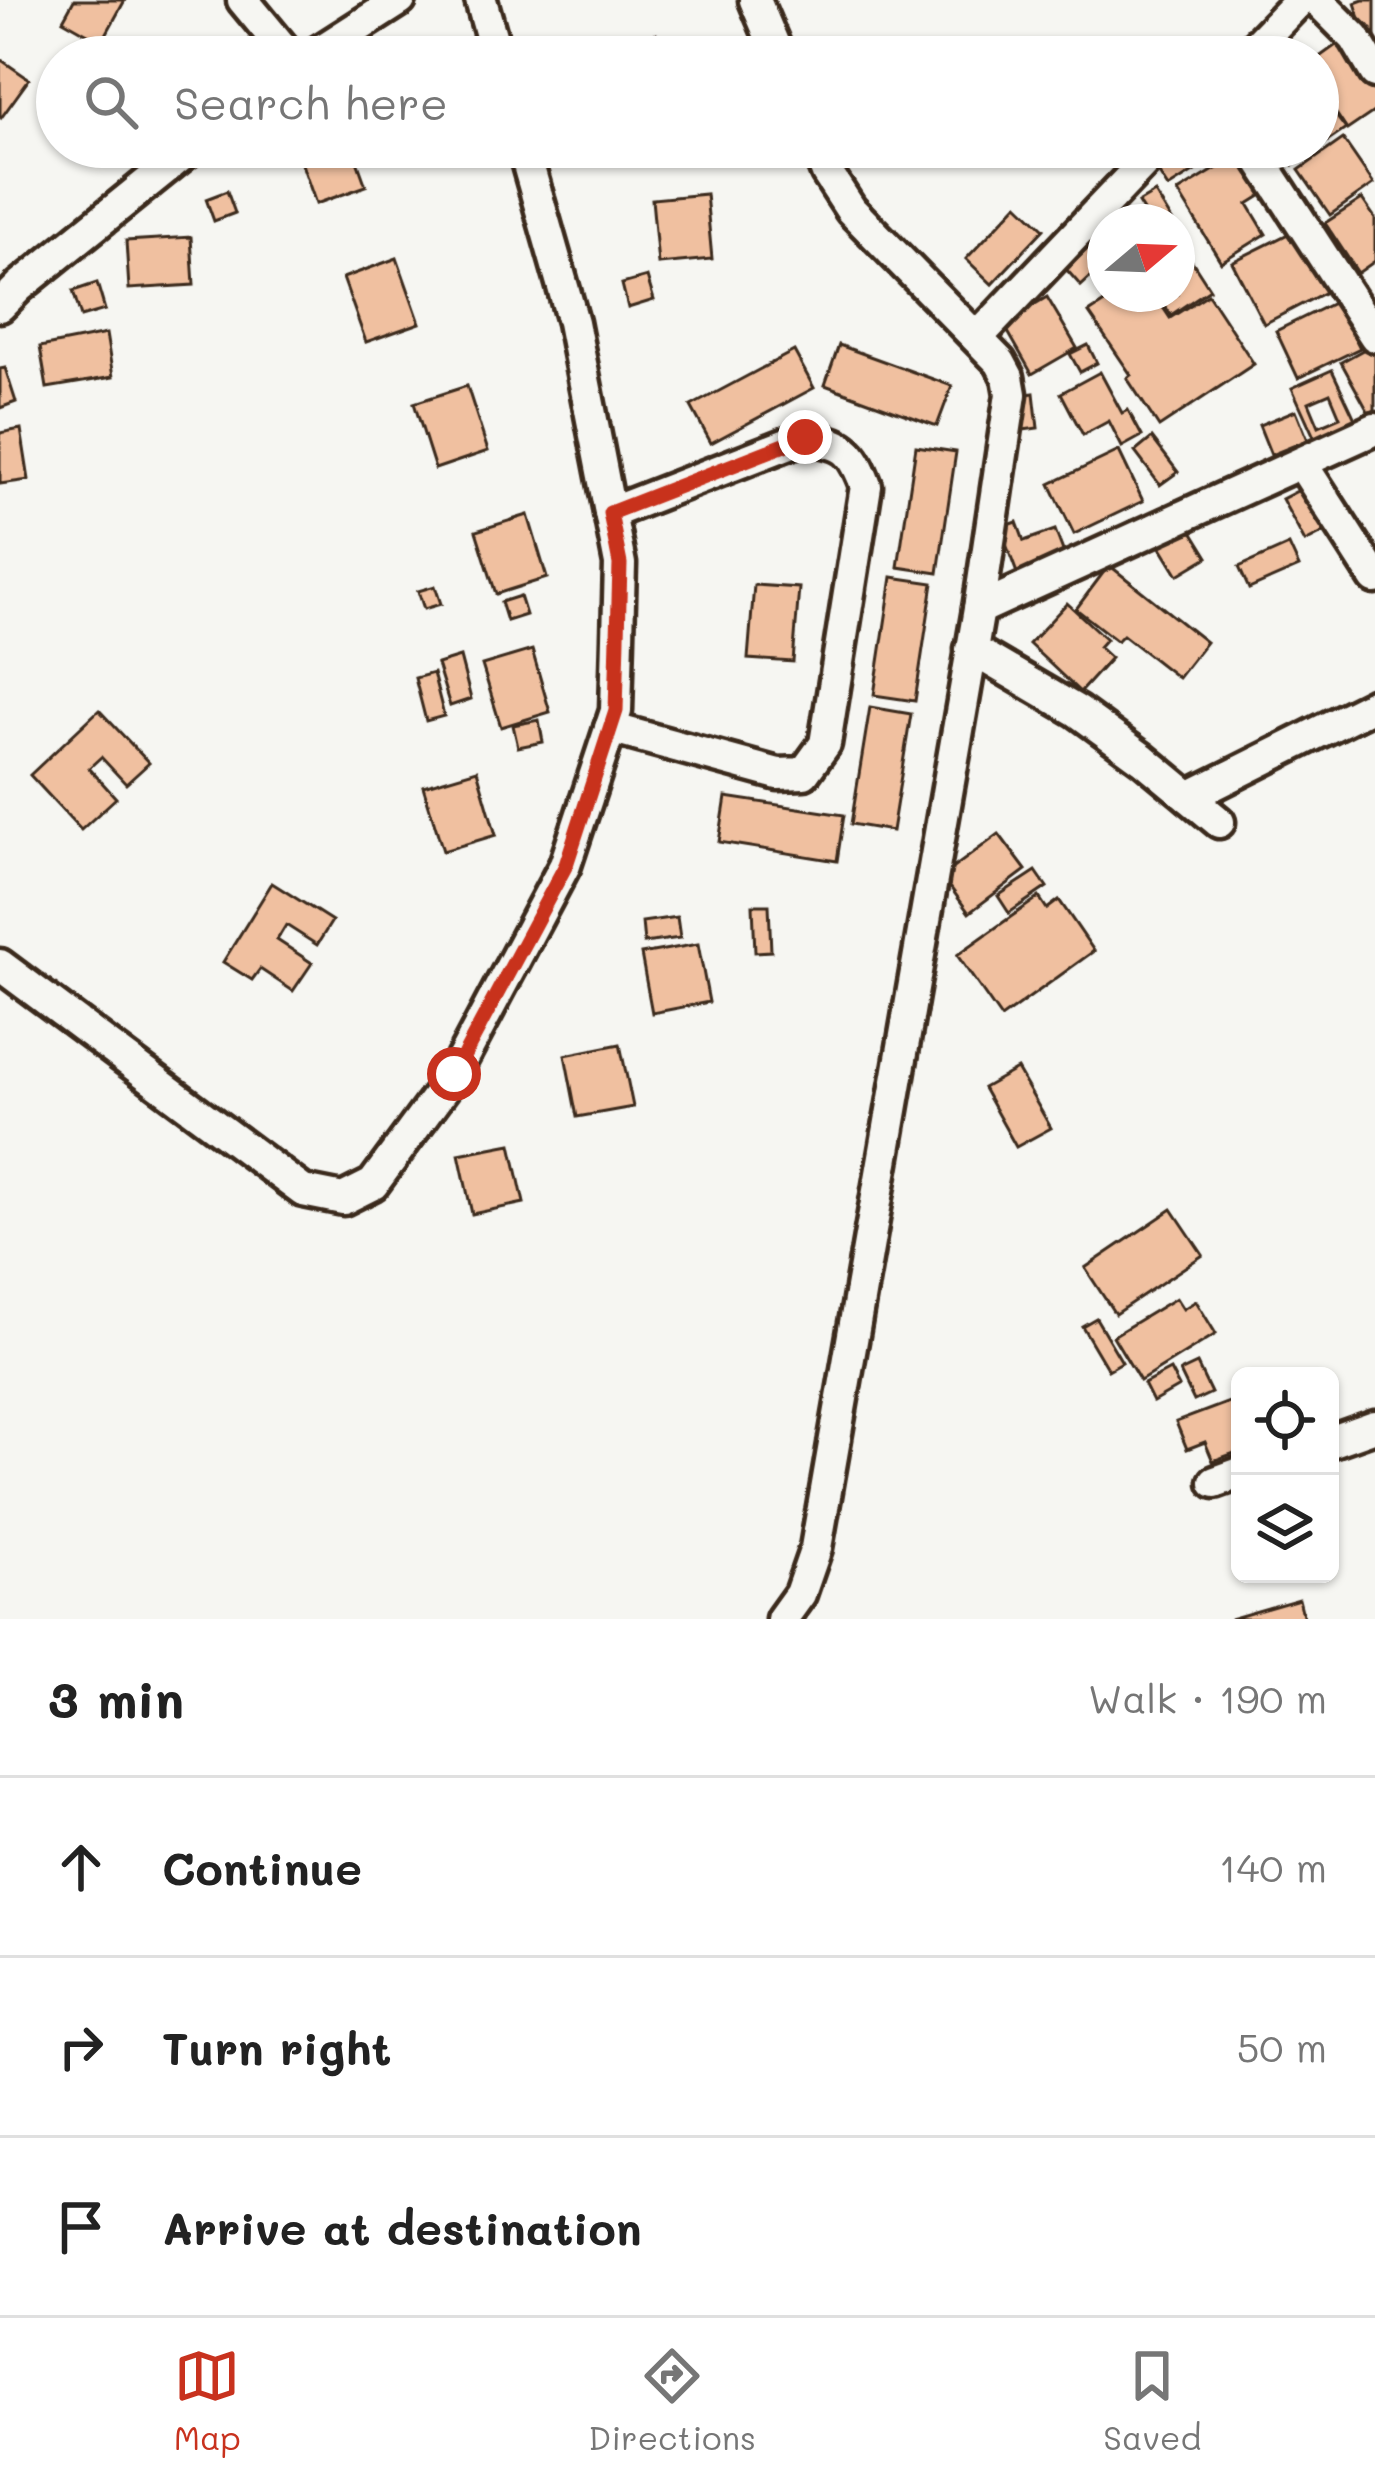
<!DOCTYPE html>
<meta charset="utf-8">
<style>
:root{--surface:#fff;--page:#f2f2f2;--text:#222;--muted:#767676;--line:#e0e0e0;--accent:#c8321e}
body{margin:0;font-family:Mali,sans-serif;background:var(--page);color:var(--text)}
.controls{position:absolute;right:36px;bottom:36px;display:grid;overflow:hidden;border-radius:18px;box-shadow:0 3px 9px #0004}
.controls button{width:108px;height:108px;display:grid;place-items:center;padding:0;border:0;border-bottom:3px solid var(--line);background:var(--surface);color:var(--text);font:60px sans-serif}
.compass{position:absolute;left:1087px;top:204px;width:108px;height:108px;border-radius:50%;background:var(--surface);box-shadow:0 3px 9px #0004;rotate:71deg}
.stop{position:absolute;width:36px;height:36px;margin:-27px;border:9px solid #c8321e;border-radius:50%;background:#fff}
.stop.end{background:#c8321e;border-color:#fff;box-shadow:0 3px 12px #0008}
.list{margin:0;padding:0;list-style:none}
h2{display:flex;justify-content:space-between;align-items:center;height:156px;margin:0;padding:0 48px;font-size:51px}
h2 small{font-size:39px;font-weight:400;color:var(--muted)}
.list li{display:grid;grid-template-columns:78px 1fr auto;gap:36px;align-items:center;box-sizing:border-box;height:180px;padding:0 48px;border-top:3px solid var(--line)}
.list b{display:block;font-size:45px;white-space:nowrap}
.list em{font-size:39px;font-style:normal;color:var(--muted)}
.icon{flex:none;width:66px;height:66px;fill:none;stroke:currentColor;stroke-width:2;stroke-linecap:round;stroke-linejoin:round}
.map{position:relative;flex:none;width:1375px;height:1619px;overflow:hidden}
.search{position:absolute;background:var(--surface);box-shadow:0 3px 9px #0004;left:36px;right:36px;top:36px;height:132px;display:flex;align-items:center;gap:30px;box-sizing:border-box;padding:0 42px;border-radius:66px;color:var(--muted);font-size:45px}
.sheet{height:696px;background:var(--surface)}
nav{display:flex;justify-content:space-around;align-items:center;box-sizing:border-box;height:168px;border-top:3px solid var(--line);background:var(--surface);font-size:33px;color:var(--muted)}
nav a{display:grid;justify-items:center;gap:6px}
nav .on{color:var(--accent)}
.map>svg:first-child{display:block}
.building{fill:#f0c0a0;stroke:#3b2a1e;stroke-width:3;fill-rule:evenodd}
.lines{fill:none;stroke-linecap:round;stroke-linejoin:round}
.minor-casing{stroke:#3b2a1e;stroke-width:39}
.minor{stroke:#f6f6f2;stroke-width:30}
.route{stroke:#c8321e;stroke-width:15}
</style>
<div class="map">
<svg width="1375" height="1619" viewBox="0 0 1375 1619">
<rect width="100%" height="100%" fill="#f6f6f2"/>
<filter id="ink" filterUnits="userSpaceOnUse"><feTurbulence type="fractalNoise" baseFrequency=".00833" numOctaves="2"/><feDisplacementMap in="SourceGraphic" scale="24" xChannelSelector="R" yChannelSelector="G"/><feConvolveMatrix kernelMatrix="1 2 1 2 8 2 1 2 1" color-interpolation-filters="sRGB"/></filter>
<g filter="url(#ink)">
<g class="building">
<path d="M74 0H125L102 42 63 20Z"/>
<path d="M1363 0H1375V45L1369 46 1355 3Z"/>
<path d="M656 34 660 57H609L607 44Z"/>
<path d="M1346 38 1375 82V111L1347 130 1318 86V58Z"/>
<path d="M1283 40 1294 57H1270L1266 51Z"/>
<path d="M0 59 29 79 1 118 0 117Z"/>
<path d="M1318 92 1346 129 1293 165 1281 147H1318Z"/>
<path d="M1343 139 1374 184 1330 215 1299 170Z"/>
<path d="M296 147H352L366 186 316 204Z"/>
<path d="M1191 147 1230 149 1168 188 1156 169Z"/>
<path d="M1239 155 1264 194 1248 204 1266 234 1221 262 1178 192Z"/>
<path d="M227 191 235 213 214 221 206 199Z"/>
<path d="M1155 193 1173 222H1150L1138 203Z"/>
<path d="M706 194 712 259 658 264 652 199Z"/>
<path d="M1362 199 1375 218V261L1358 273 1325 223Z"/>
<path d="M1018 204 1044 229 992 284 966 259Z"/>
<path d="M1298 229 1329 290 1264 324 1232 262Z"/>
<path d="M1105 233V264L1081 286 1066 269Z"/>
<path d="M191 237 194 285 129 289 126 241Z"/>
<path d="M1183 247 1210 289 1171 315 1157 294H1177V251Z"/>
<path d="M397 258 420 323 366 342 343 278Z"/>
<path d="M647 277 654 300 628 308 622 284Z"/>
<path d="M97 283 105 310 81 317 73 291Z"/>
<path d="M1118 294H1154L1170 318 1208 294 1254 364 1159 427 1127 378 1131 375 1089 313Z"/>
<path d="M1047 297 1077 348 1032 374 1003 323Z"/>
<path d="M1337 301 1360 348 1298 378 1276 331Z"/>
<path d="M106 334 113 377 47 388 40 347Z"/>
<path d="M839 345 952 386 937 426 825 385Z"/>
<path d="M1088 345 1097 363 1080 372 1070 354Z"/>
<path d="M1372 345 1375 350V410L1369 413 1341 362Z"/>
<path d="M794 351 814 388 711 443 691 406Z"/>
<path d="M5 368 16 402 0 408V369Z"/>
<path d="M1332 370 1357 423 1316 441 1292 388ZM1330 393 1340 417 1319 426 1309 402Z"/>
<path d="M1100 372 1122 413 1128 410 1142 436 1122 447 1109 421 1083 435 1061 393Z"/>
<path d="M467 386 488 451 435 469 414 403Z"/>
<path d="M1034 393 1038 428 1023 430 1019 395Z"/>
<path d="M1296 410 1308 440 1271 455 1259 425Z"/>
<path d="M21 429 29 480 0 484V433Z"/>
<path d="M1152 438 1178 472 1160 485 1135 452Z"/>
<path d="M916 446 956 452 938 573 898 567Z"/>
<path d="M1119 451 1143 501 1074 534 1050 484Z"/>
<path d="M1305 487 1328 530 1305 542 1282 499Z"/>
<path d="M528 515 547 578 496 594 476 531Z"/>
<path d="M1017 522 1024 541 1055 530 1065 556 1017 573 1000 528Z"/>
<path d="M1189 526 1208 557 1178 575 1159 544Z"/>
<path d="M1289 545 1299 567 1249 589 1239 567Z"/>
<path d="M1109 565 1206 642 1178 678 1123 635 1117 641 1076 609Z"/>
<path d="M892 577 933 583 915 701 874 695Z"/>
<path d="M754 585 799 588 793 662 748 659Z"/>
<path d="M435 586 441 604 424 609 418 591Z"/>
<path d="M520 596 526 615 507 621 501 602Z"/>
<path d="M1067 603 1106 639 1099 647 1111 658 1080 692 1029 644Z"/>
<path d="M532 650 550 712 501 727 482 665Z"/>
<path d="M460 657 471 699 450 706 437 664Z"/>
<path d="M433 673 444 716 426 721 415 678Z"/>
<path d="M870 707 911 714 892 831 851 824Z"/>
<path d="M99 710 149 763 126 784 101 757 89 768 116 798 81 830 30 775Z"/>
<path d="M539 720 543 742 518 747 513 725Z"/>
<path d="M477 770 496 835 443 851 423 786Z"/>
<path d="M726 797 844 815 837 861 719 842Z"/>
<path d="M999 834 1026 870 969 913 942 876Z"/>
<path d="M1036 871 1047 887 1009 913 998 896Z"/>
<path d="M272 883 332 921 317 945 286 925 277 940 312 963 293 991 260 969 252 980 223 962Z"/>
<path d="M1039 897 1047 909 1059 900 1094 951 1001 1018 957 955Z"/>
<path d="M753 905H769L771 951 755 952Z"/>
<path d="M677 917 680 938 644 943 642 922Z"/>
<path d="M698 944 709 1002 652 1013 641 954Z"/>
<path d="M620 1044 633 1107 577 1117 565 1055Z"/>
<path d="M1017 1069 1051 1128 1016 1147 983 1088Z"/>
<path d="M511 1144 524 1203 472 1214 459 1154Z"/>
<path d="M1172 1209 1203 1255 1115 1314 1085 1268Z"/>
<path d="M1176 1298 1183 1309 1196 1301 1216 1334 1140 1381 1113 1336Z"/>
<path d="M1096 1318 1122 1362 1108 1370 1082 1326Z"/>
<path d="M1197 1364 1211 1393 1194 1401 1180 1372Z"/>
<path d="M1170 1370 1179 1387 1153 1402 1144 1384Z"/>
<path d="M1240 1398V1451L1213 1461 1205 1442 1187 1449 1176 1422Z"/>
<path d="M1299 1599 1304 1619H1230Z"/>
</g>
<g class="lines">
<defs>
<g id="minor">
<path d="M243 0 290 57"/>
<path d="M481 0 497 57"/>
<path d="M755 0 779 57"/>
<path d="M1317 0 1355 38 1375 72"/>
<path d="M311 57 400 0"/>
<path d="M1245 57 1300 0"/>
<path d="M1252 147 1375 336"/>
<path d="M0 306 20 286 192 147"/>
<path d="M977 338 1159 147"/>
<path d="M1302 464 1375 578"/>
<path d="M610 513 805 437C844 444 852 448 866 486L825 744 804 773 778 774 610 728"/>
<path d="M979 609 1375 429"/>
<path d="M971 649 1077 711 1143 759 1219 822"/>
<path d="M1189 797 1375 704"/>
<path d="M0 965 303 1191 343 1199 373 1184 454 1074 565 865 616 711 620 564 573 322 523 147"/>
<path d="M1330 1442 1375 1426"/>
<path d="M1215 1482 1240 1473"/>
<path d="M782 1619 800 1594 816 1548 979 609 1011 394 1008 377 1000 362 851 210 827 173 817 147"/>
</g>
</defs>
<use href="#minor" class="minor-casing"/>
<use href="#minor" class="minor"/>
</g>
</g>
<g class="lines" filter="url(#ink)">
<path class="route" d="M454 1074 566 865 616 711 620 564 610 513 805 437"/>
</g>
</svg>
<div class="controls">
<button><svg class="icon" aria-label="locate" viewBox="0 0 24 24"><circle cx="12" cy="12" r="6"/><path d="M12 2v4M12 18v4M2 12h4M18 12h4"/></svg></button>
<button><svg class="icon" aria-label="layers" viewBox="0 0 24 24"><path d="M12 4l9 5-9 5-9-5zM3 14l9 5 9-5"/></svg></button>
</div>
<svg class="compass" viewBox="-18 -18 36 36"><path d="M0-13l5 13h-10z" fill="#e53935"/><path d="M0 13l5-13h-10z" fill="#767676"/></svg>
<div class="stop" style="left:454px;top:1074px"></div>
<div class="stop end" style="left:805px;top:437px"></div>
<div class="search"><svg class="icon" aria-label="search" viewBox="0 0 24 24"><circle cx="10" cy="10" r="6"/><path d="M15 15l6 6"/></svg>Search here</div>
</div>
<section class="sheet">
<h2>3 min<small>Walk · 190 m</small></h2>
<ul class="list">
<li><svg class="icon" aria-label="ahead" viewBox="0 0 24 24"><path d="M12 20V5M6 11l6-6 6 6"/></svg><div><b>Continue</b></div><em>140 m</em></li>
<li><svg class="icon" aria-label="right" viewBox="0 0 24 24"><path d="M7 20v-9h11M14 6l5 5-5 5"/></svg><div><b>Turn right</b></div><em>50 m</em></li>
<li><svg class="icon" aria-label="arrive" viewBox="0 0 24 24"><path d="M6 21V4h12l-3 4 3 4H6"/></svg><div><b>Arrive at destination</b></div></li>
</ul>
</section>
<nav>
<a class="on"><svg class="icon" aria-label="map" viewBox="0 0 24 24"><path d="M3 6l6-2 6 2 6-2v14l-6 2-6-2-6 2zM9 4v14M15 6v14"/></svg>Map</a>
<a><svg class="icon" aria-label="directions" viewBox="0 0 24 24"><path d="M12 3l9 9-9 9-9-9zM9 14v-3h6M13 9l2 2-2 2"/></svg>Directions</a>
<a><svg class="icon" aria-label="saved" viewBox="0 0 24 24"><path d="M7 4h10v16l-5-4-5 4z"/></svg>Saved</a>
</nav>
